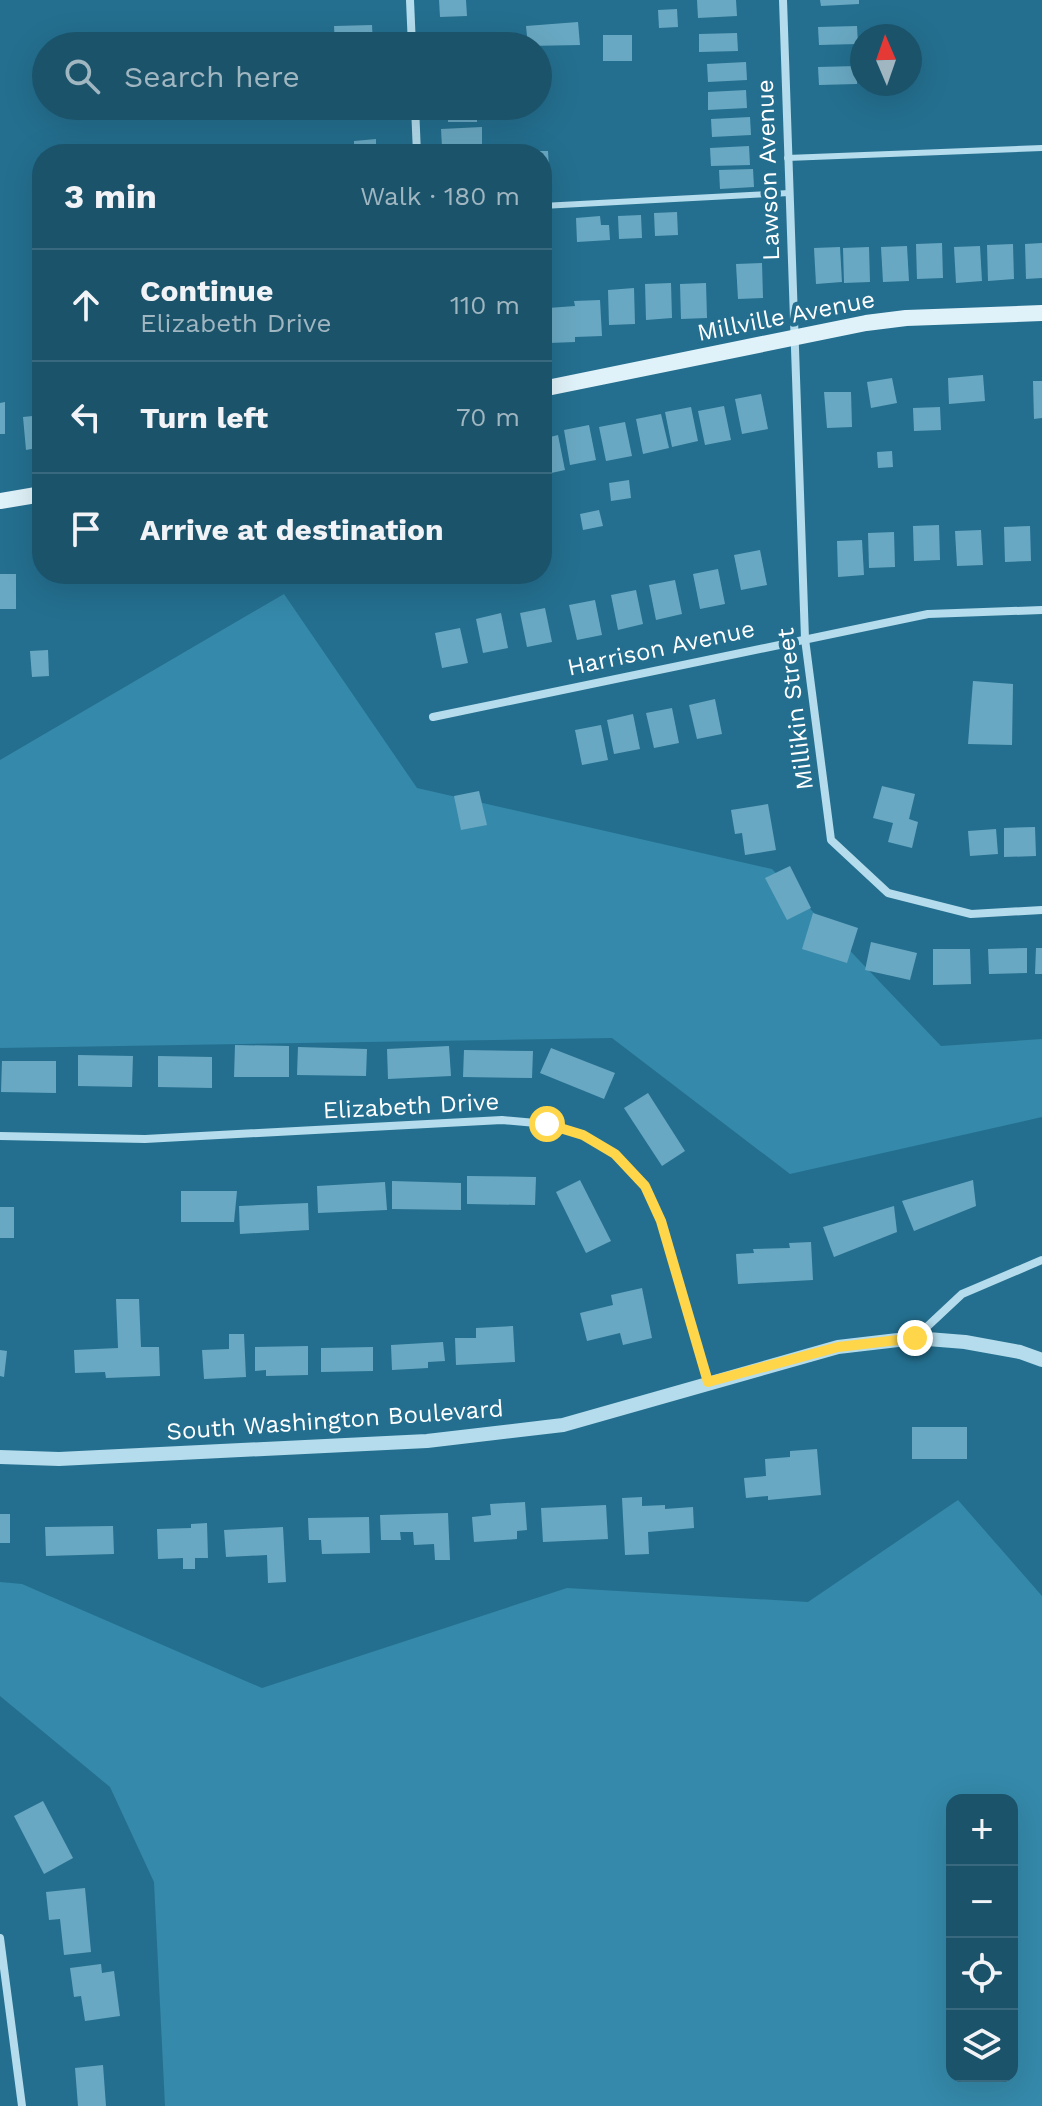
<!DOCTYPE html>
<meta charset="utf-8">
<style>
:root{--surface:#1b536b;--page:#285d73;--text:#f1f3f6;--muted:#a0b6c1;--line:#39697e}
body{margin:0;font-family:"Work Sans",sans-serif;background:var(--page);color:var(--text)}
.controls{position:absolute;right:24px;bottom:24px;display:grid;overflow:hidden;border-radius:16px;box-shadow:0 8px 32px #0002}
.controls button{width:72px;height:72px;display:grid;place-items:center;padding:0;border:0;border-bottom:2px solid var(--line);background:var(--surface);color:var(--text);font:40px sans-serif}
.compass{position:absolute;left:850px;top:24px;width:72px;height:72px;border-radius:50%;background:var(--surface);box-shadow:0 8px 32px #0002;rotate:358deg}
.stop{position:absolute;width:24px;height:24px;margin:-18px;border:6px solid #ffd54a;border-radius:50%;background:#fff}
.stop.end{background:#ffd54a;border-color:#fff;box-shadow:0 2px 8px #0008}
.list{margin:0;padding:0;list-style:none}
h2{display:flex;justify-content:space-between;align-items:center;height:104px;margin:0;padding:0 32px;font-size:34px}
h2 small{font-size:26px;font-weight:400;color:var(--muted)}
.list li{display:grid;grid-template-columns:52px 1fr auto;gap:24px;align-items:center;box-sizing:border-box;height:112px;padding:0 32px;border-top:2px solid var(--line)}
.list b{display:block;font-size:30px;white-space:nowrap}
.list p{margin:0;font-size:26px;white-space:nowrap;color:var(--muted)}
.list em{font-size:26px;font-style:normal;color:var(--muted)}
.icon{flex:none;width:44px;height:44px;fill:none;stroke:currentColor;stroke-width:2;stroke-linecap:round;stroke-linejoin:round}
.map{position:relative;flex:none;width:1042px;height:2106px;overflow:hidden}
.search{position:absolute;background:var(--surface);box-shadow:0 8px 32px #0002;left:32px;top:32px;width:520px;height:88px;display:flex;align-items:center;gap:20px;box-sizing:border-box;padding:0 28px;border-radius:44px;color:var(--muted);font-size:30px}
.panel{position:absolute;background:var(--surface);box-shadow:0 8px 32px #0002;left:32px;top:144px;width:520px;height:440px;border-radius:32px}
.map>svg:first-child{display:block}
.green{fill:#3589aa;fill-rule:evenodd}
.building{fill:#69a8c2}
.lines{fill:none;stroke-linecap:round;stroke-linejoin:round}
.service{stroke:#b4dcec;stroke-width:6}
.minor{stroke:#b4dcec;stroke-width:8}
.tertiary{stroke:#b4dcec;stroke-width:14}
.secondary{stroke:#e0f2f9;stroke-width:16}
.route{stroke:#ffd54a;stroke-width:10}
.labels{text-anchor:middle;stroke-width:8;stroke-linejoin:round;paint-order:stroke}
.street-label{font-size:24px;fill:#fff;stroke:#246f8f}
</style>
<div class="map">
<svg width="1042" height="2106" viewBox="0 0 1042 2106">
<rect width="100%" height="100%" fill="#246f8f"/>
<g class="green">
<path d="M284 594 417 788 772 869 941 1046 1042 1039V1117L790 1174 612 1038 0 1048V760Z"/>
<path d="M958 1500 1042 1596V2106H165L154 1882 110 1787 0 1696V1582L22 1584 262 1688 567 1588 808 1602ZM952 1800H1012V2076H952Z"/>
</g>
<g class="building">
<path d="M439 0H466L467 16 440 17Z"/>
<path d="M697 0H736L737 16 698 18Z"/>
<path d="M820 0H859V4L821 6Z"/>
<path d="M677 9 678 27 659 28 658 10Z"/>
<path d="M578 22 580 45 528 46 526 26Z"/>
<path d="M372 25 373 46H335L334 26Z"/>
<path d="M857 26 858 44 819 45 818 27Z"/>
<path d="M481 32V46H441V34Z"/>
<path d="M737 33 738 51 699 52V34Z"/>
<rect x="603" y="35" width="29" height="26"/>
<path d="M746 62 747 80 708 82 707 64Z"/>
<path d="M857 66V84L819 85 818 67Z"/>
<path d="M746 90 747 108 708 110V92Z"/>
<rect x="448" y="106" width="29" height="16"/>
<path d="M750 117 751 135 712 137 711 119Z"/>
<path d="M482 127V145L442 147 441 129Z"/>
<path d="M376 139V150H384V154H349V152L354 151V141Z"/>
<path d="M749 146 750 165 711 166 710 148Z"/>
<path d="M523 151H548L549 169H542V154H523Z"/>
<path d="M753 169 754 187 720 189 719 170Z"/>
<path d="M677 212 678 235 655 236 654 213Z"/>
<path d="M641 215 642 238 619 239 618 216Z"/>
<path d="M600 216 601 225H609L610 240 577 242 576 218Z"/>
<path d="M942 243 943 278 917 279 916 244Z"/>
<path d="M1042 243V278L1026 279 1025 244Z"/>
<path d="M1013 244 1014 279 988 281 987 245Z"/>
<path d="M907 246 909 281 883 282 881 247Z"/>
<path d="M980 246 982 281 956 283 954 247Z"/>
<path d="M840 247 842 282 816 284 814 248Z"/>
<path d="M869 247 870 282 844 283 843 248Z"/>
<path d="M762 263 763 298 738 299 736 264Z"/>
<path d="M671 283 672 318 646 320 645 284Z"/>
<path d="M706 283 707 318 681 319 680 284Z"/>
<path d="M634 288 635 324 609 325 608 290Z"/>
<path d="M600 300 602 336 575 337V342L549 343 548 308 575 306 574 301Z"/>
<path d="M983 375 985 401 949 404 948 378Z"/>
<path d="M892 378 897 403 871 408 867 382Z"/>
<path d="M1033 381H1042V418L1034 419Z"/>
<path d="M824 392H851L852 427 827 428Z"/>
<path d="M761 394 768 429 742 434 735 399Z"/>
<path d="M5 402V434H0V403Z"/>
<path d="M724 406 731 440 705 445 698 411Z"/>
<path d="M691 407 698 441 672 447 665 412Z"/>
<path d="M940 407 941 430 914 431 913 408Z"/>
<path d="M661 414 669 448 643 454 636 419Z"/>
<path d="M42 415V447L26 450 23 417Z"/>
<path d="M625 422 632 456 606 461 599 427Z"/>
<path d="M589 425 596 460 570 465 564 430Z"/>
<path d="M558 435 565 470 542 475V439Z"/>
<path d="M892 451 893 467 878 468 877 452Z"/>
<path d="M629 480 631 498 611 501 609 483Z"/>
<path d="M599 510 603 526 583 530 580 514Z"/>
<path d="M939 525 940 560 914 561 913 526Z"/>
<path d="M1030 526 1031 561 1005 562 1004 527Z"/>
<path d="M981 530 983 565 957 566 955 531Z"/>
<path d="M894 532 895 567 869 568 868 533Z"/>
<path d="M862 540 864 575 838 577 837 541Z"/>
<path d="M760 550 767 585 741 590 734 555Z"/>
<path d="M718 569 725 604 700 609 693 574Z"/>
<rect x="0" y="574" width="16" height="35"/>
<path d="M675 580 682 614 656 620 649 585Z"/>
<path d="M636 590 643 624 618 630 611 595Z"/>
<path d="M595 600 602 635 577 640 569 605Z"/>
<path d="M545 608 552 642 527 647 520 613Z"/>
<path d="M501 613 508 648 483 653 476 619Z"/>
<path d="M460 628 468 663 442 668 435 633Z"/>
<path d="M48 650 49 676 32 677 30 651Z"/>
<path d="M973 681 1013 684 1012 745 968 744Z"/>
<path d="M715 699 722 734 697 739 689 705Z"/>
<path d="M672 708 679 743 654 748 646 713Z"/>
<path d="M633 714 640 749 614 754 607 720Z"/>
<path d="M601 725 608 760 582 765 575 730Z"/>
<path d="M882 786 915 794 909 819 918 822 912 848 888 842 893 823 873 818Z"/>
<path d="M479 791 487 825 461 830 454 796Z"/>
<path d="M768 804 776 850 745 855 742 833 735 834 731 810Z"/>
<path d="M1035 827 1036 856 1004 857V828Z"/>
<path d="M996 829 998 854 970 856 968 831Z"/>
<path d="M790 866 811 908 787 920 765 878Z"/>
<path d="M813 913 858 928 847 963 802 949Z"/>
<path d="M871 942 917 953 910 980 865 970Z"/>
<path d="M1027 948V973L989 974 988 949Z"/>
<path d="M1036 948H1042V974H1035Z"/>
<path d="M933 949H970L971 984 933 985Z"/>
<path d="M235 1045 289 1046V1077H234Z"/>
<path d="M449 1046 451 1076 388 1079 387 1049Z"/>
<path d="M298 1047 367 1049 366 1076 297 1075Z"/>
<path d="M551 1048 615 1073 604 1099 540 1073Z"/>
<path d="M464 1050 533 1051 532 1078 463 1077Z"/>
<path d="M78 1055 133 1056 132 1087 78 1086Z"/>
<path d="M158 1056 212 1057V1088L158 1087Z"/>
<path d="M2 1061H56V1093L1 1092Z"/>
<path d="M648 1093 685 1151 662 1166 624 1108Z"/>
<path d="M467 1176 536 1177 535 1205 467 1204Z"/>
<path d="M580 1180 611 1241 586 1253 556 1192Z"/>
<path d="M973 1180 976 1206 914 1231 902 1201Z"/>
<path d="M392 1181 461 1183V1210L392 1209Z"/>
<path d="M385 1182 387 1210 318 1213 317 1186Z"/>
<path d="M181 1191H237L234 1222H181Z"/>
<path d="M308 1203 309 1230 240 1234 239 1206Z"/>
<path d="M894 1206 897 1232 834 1257 823 1227Z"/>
<rect x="0" y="1207" width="14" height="31"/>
<path d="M811 1242 813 1280 738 1284 736 1254 754 1253 753 1249 790 1248 789 1243Z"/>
<path d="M642 1288 652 1338 623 1345 620 1333 587 1341 580 1313 613 1305 611 1295Z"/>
<path d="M116 1299H139L141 1347H159L160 1376 106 1378 105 1372 75 1373 74 1350 118 1348Z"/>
<path d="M513 1326 515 1362 456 1365 455 1338H476V1328Z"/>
<path d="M229 1334H244L246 1377 204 1379 202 1350 229 1349Z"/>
<path d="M443 1342 445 1361 428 1362V1368L392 1370 391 1345Z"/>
<path d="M308 1346V1375L266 1376V1370L255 1371V1347Z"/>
<path d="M373 1347V1371L321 1372V1348Z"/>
<path d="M0 1350 7 1351 4 1377 0 1376Z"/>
<rect x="912" y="1427" width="55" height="32"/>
<path d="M817 1449 821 1495 768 1500V1496L746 1498 744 1478 766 1476 765 1459 790 1457V1451Z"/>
<path d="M642 1497V1506L665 1505V1509L693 1507 694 1528 648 1532 649 1554 625 1555 622 1498Z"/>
<path d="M525 1502 527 1530 517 1531V1539L474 1542 472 1517 491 1515 490 1504Z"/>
<path d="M606 1505 608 1539 543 1542 541 1508Z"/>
<path d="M448 1513 450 1560H435L434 1544 414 1545 413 1532H400L401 1540H381L380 1515Z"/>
<rect x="0" y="1514" width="10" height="29"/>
<path d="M369 1517 370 1553 322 1554 321 1540H309L308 1518Z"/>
<path d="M207 1523 208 1558H195V1569H183V1558L158 1559 157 1529 191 1528V1524Z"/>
<path d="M113 1526 114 1554 46 1556 45 1527Z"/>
<path d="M283 1527 286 1582 268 1583 267 1555 226 1557 224 1530Z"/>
<path d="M43 1801 73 1858 44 1874 14 1816Z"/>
<path d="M85 1888 91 1952 64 1955 60 1919 49 1920 46 1892Z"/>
<path d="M101 1964 102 1973 114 1971 120 2016 85 2021 81 1996 74 1997 70 1968Z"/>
<path d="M103 2065 106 2106H78L75 2068Z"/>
</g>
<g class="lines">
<g class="service">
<path d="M787 158 1042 148"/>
<path d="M542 206 789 193"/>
</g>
<g class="minor">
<path d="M410 0 412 46"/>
<path d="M783 0 805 639 831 840 888 893 971 914 1042 910"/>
<path d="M415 106 417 154"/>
<path d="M433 717 928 614 1042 610"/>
<path d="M0 1136 145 1139 502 1120 547 1124 583 1135 615 1154 645 1186 661 1221 708 1382"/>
<path d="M915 1338 962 1294 1042 1260"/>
<path d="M0 1938 22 2106"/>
</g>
<path class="tertiary" d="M0 1457 59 1459 427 1441 563 1425 838 1347 915 1338 965 1342 1020 1352 1042 1360"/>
<g class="secondary">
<path d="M542 389 866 323 906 318 1042 313"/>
<path d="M0 501 42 494"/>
</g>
</g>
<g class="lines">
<path class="route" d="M547 1124 583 1135 615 1154 645 1186 661 1221 708 1382 838 1347 915 1338"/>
</g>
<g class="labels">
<g class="street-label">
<text transform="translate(768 170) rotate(-92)" y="8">Lawson Avenue</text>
<text transform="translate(786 316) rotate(-11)" y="8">Millville Avenue</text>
<text transform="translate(661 648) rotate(-12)" y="8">Harrison Avenue</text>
<text transform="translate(795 709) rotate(-97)" y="8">Millikin Street</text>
<text transform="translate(411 1106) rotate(-3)" y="8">Elizabeth Drive</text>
<text transform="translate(335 1420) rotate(-4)" y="8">South Washington Boulevard</text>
</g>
</g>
</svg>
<div class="controls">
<button>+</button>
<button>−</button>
<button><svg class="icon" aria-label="locate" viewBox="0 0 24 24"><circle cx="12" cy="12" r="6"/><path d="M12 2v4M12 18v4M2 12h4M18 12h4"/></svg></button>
<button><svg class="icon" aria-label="layers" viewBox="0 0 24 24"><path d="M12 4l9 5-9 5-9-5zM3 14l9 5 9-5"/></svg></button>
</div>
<svg class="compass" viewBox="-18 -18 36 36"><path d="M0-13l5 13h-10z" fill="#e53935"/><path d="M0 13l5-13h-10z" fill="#a0b6c1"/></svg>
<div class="stop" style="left:547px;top:1124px"></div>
<div class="stop end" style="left:915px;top:1338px"></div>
<div class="search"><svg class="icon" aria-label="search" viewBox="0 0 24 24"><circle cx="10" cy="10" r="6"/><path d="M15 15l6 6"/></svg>Search here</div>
<section class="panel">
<h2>3 min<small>Walk · 180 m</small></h2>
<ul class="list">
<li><svg class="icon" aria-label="ahead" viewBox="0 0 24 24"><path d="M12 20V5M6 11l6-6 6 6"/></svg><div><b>Continue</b><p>Elizabeth Drive</p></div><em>110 m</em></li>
<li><svg class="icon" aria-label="left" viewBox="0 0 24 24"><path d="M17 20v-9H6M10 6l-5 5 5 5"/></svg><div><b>Turn left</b></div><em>70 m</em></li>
<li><svg class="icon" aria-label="arrive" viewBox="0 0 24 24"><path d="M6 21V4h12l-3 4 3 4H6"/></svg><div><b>Arrive at destination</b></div></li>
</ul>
</section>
</div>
